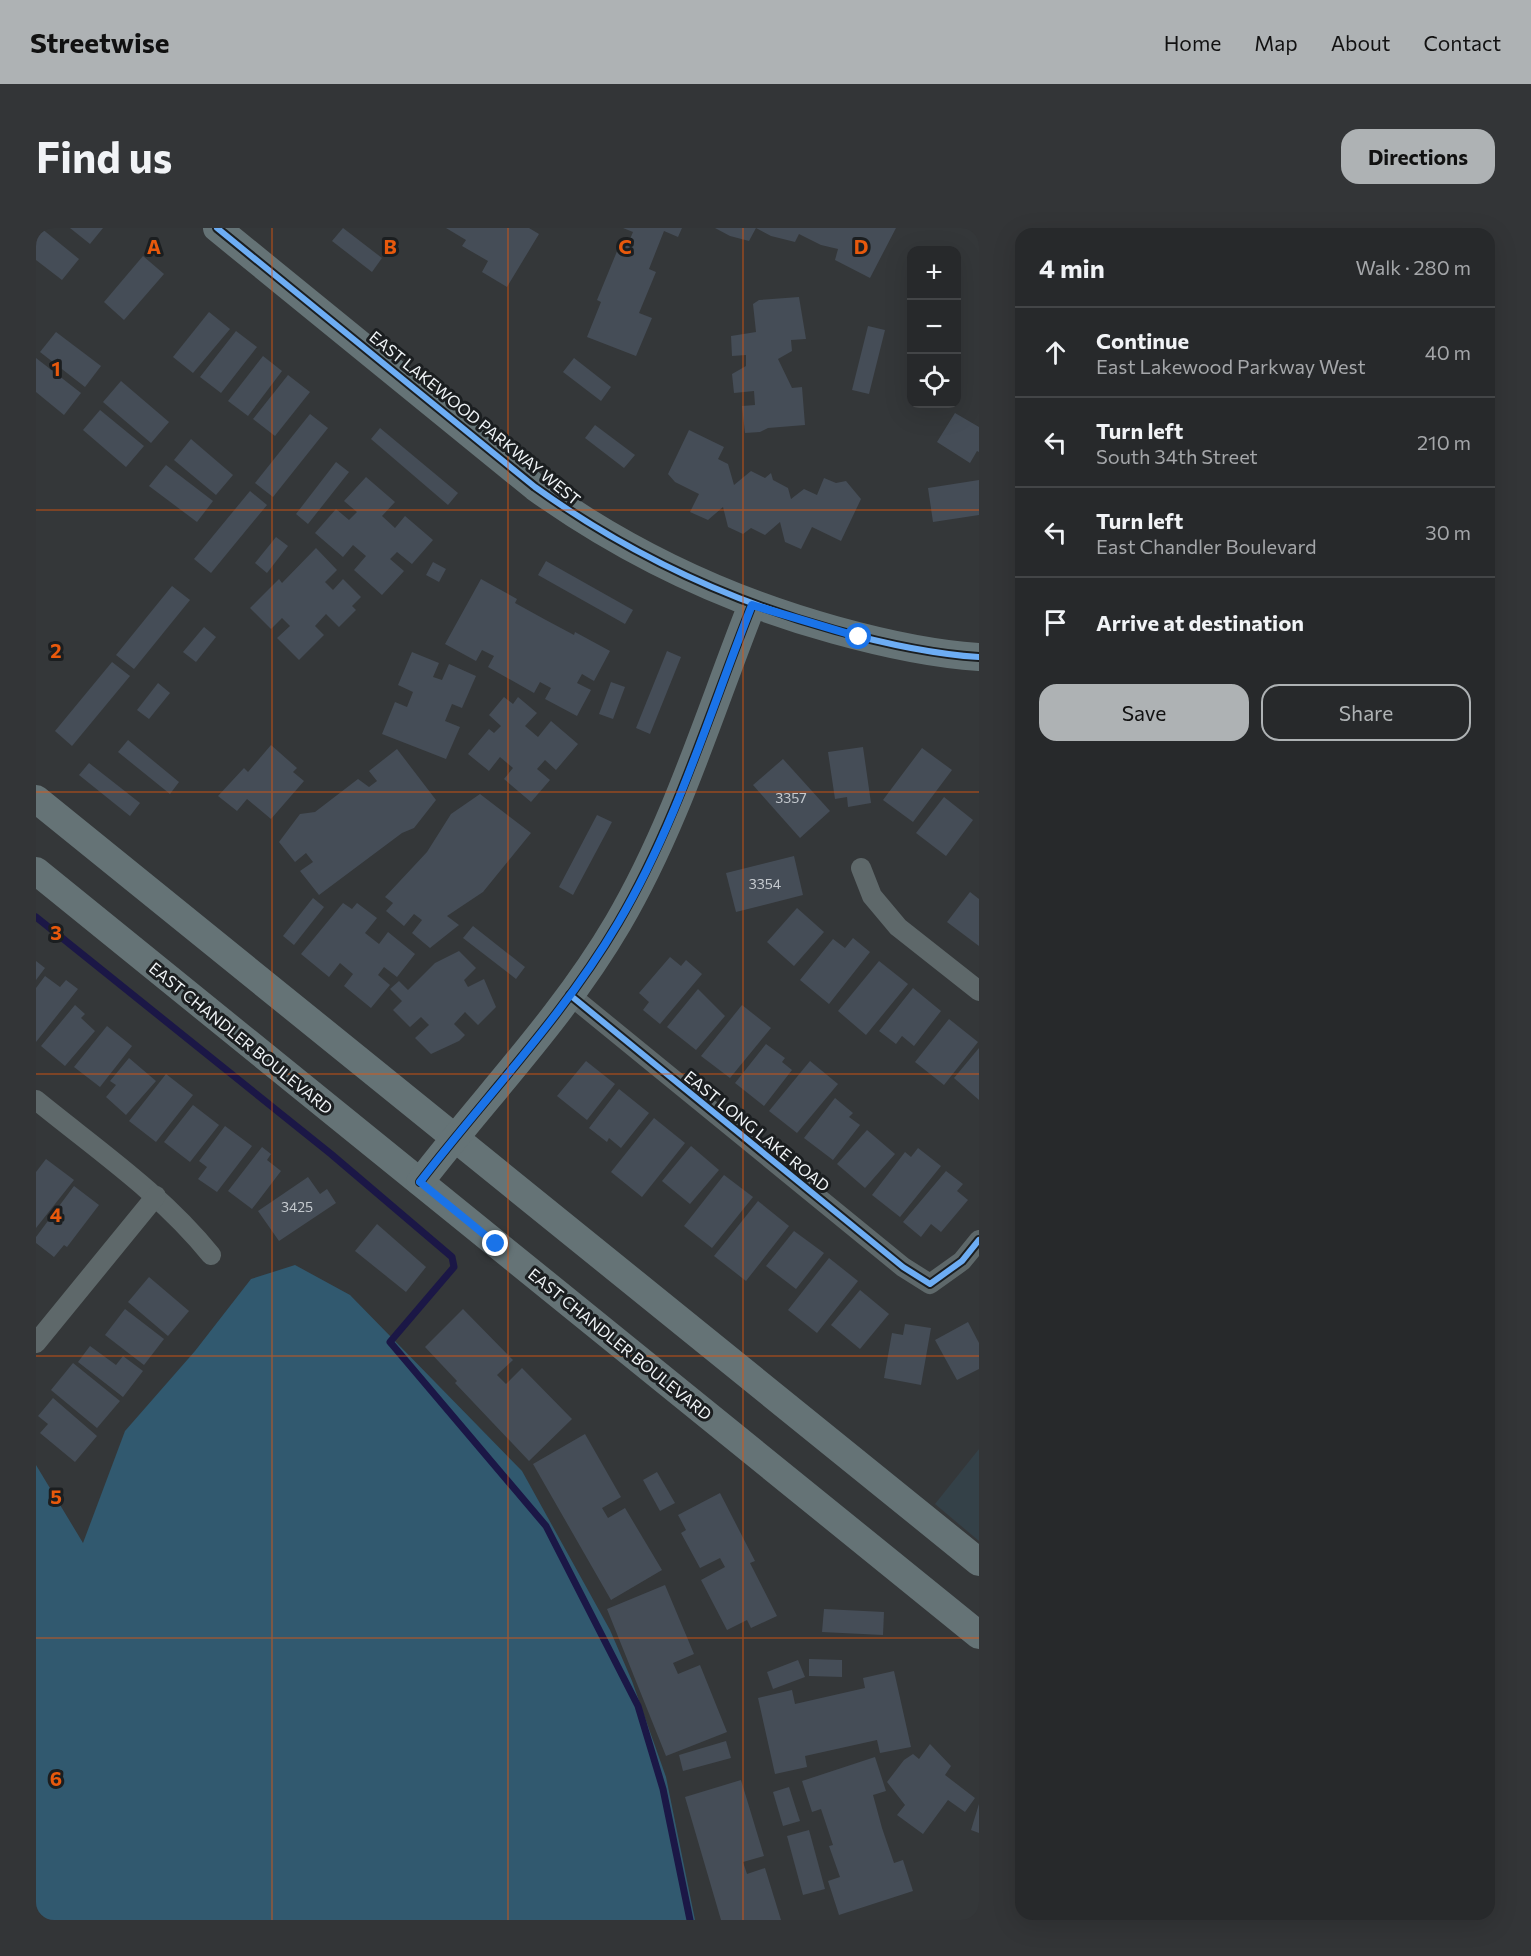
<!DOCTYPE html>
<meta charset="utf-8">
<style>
:root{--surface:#27292b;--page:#333537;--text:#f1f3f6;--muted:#a4a6a9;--line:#434547;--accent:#aeb2b4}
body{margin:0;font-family:Commissioner,sans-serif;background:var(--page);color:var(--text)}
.controls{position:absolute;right:18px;top:18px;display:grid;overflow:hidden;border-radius:12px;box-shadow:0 6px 24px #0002}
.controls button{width:54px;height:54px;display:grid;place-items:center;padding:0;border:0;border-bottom:2px solid var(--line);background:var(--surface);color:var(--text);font:30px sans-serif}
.stop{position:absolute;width:18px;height:18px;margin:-14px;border:4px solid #1a73e8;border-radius:50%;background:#fff}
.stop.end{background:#1a73e8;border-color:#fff;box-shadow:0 2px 6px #0008}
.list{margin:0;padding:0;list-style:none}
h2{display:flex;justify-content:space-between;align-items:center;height:78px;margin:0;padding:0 24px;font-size:26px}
h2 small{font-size:20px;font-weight:400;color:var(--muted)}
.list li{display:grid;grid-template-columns:39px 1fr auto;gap:18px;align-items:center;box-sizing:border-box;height:90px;padding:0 24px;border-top:2px solid var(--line)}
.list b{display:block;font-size:22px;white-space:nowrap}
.list p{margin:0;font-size:20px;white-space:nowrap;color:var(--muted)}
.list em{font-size:20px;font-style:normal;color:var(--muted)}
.actions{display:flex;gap:12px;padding:18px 24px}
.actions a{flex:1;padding:14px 0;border:2px solid var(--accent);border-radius:18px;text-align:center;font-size:21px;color:var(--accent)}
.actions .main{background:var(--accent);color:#111}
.icon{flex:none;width:33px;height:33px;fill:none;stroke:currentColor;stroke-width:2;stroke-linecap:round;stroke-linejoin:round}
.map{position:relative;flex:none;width:943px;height:1692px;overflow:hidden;border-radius:18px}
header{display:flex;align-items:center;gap:36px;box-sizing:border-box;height:84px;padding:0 30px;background:var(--accent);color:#111}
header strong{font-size:28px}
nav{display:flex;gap:33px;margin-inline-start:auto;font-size:21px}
.intro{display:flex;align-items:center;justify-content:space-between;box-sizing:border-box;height:144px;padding:0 36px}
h1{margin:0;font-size:42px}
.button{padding:15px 27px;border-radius:18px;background:var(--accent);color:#111;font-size:21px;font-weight:700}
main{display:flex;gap:36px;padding:0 36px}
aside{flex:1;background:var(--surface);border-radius:18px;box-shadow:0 6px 24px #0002}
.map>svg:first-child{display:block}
.built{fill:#344148}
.green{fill:#31596f}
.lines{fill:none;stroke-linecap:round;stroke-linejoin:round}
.stream{stroke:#1b1746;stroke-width:7}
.building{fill:#454d57}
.street{stroke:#5e686a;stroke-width:20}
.secondary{stroke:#657376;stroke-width:28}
.cycleway-casing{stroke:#1b1e20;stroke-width:10}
.cycleway{stroke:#6dadf4;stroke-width:6}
.route{stroke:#1a73e8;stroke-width:8}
.grid{fill:none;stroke:#e8590c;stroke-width:1.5;stroke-opacity:0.55}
.labels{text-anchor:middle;stroke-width:6;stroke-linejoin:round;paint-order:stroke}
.number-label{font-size:14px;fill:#c5cacf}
.street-label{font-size:16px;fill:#f0f4f7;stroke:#1b1e20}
.grid-label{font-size:20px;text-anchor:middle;font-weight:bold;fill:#e8590c;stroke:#1b1e20;stroke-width:6;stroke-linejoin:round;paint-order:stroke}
</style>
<header>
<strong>Streetwise</strong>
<nav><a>Home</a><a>Map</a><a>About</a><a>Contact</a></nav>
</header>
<div class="intro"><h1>Find us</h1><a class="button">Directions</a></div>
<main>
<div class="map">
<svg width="943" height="1692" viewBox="0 0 943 1692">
<rect width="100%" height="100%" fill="#343739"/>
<path class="built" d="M943 1221V1313L899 1276Z"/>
<path class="green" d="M259 1037 314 1067 486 1243 574 1402 596 1453 630 1549 659 1692H0V1237L47 1315 89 1203 159 1123 215 1051Z"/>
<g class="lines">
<path class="stream" d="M0 689 295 926 416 1029 418 1039 354 1114 510 1298 602 1478 627 1561 654 1692"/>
</g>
<g class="building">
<path d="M0 0H5L43 31 26 52 0 32Z"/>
<path d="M34 0H67L54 16Z"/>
<path d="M307 0 346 30 336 44 296 13Z"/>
<path d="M410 0H493L503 6 471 59 446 44 452 33 426 18 430 12Z"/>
<path d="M587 0H646L642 9 628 3 613 41 620 44 603 85 616 90 600 128 551 109 565 74 561 72 584 16 591 18 597 4Z"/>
<path d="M679 0H860L834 50 799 32 802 21 785 17 763 6 759 14 735 8 720 0 713 13 694 8Z"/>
<path d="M107 28 128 46 88 92 68 74Z"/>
<path d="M763 69 770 111 755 112 756 123 742 131 756 160 766 159 769 197 732 200 724 204 709 205 706 178 719 177 718 163 698 165 696 146 710 138V127L696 128 695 108 720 104 717 76 723 72Z"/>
<path d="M173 84 194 101 157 145 137 129Z"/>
<path d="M832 98 849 102 833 166 816 162Z"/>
<path d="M200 103 221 119 185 165 164 149Z"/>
<path d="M20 104 65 138 49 159 4 124Z"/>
<path d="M227 128 246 143 212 188 192 173Z"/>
<path d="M0 130 45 165 28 187 0 164Z"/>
<path d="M538 130 575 159 565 173 527 144Z"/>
<path d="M252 147 274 164 239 208 217 191Z"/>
<path d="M85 153 133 194 115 215 67 174Z"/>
<path d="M64 182 108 218 90 239 47 202Z"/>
<path d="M919 185 943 199V224L941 223 934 235 901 214Z"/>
<path d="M274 186 292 200 237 269 219 255Z"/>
<path d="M559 197 599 227 588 240 549 210Z"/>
<path d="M344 200 422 265 412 277 335 211Z"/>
<path d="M653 202 688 219 682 231 692 236 698 257 715 243 729 250 735 245 737 252 752 260 755 271 768 261 781 267 788 250 800 255 810 253 825 271 805 313 776 299 765 321 749 314 744 294 729 307 715 300 707 306 692 299 687 279 672 292 654 284 663 266 639 254 632 246Z"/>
<path d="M155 211 197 247 180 267 138 232Z"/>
<path d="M300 234 313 244 272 296 260 286Z"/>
<path d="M130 237 177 273 161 294 113 258Z"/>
<path d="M330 249 359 274 346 288 359 300 369 288 397 312 376 336 361 324 354 331 368 343 346 367 318 342 330 328 317 317 307 329 279 305 300 281 313 292 321 284 308 273Z"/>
<path d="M943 252V287L897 294 892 260Z"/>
<path d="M214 263 231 277 175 345 158 331Z"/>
<path d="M240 309 252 318 231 345 219 335Z"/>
<path d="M280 320 301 342 289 354 297 362 307 351 325 369 316 378 320 382 303 399 290 386 279 398 288 407 263 432 241 410 254 398 246 390 235 401 214 380 243 351 246 355Z"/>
<path d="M510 333 597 382 589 396 502 347Z"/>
<path d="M397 334 410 341 403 354 390 347Z"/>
<path d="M445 351 481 371 479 375 508 391 538 407 539 404 574 423 558 453 546 446 541 455 555 462 541 488 509 471 515 460 504 454 498 465 452 439 458 428 446 422 440 433 409 416Z"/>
<path d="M136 358 154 372 98 441 80 427Z"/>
<path d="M168 399 180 409 160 434 147 424Z"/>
<path d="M631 423 645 429 614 506 600 500Z"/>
<path d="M376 424 403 435 397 449 406 452 413 436 440 448 426 480 416 476 409 493 424 499 410 531 346 506 359 474 371 479 377 464 362 457Z"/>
<path d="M76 434 94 448 36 518 19 503Z"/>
<path d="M575 454 589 459 577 491 563 486Z"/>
<path d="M122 455 134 465 113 491 101 482Z"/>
<path d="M468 469 477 476 482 469 501 485 489 498 502 509 515 493 542 516 520 542 509 532 501 541 514 552 495 574 468 551 477 540 464 529 453 543 432 526 453 501 458 505 465 498 453 487Z"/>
<path d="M92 512 143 554 134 566 82 524Z"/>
<path d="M235 517 261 540 257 544 268 553 235 591 211 571 201 583 182 568 208 540 212 544Z"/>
<path d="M827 519 835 575 812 579 811 569 799 571 792 524Z"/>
<path d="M886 520 916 542 877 594 847 572Z"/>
<path d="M361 521 400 572 378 600 366 605 283 667 264 643 277 634 270 625 259 634 243 614 264 586 279 584 322 551 333 559 341 553 333 543Z"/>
<path d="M747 531 794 583 764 610 717 557Z"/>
<path d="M53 535 104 575 94 588 43 547Z"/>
<path d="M444 566 495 605 447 664 411 688 423 697 394 720 376 705 386 692 378 686 368 698 350 683 357 675 349 669 391 624 415 586Z"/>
<path d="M908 569 937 592 910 628 880 605Z"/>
<path d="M561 587 576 594 537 667 523 659Z"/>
<path d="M758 628 767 667 700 684 690 645Z"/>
<path d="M934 664 943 671V718L911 694Z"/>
<path d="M277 670 288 679 258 717 247 708Z"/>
<path d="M307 675 316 681 321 675 341 690 329 705 343 716 352 704 379 726 361 749 348 739 342 747 354 757 335 780 308 758 317 746 304 735 293 749 265 726Z"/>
<path d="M761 680 788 704 758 738 731 714Z"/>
<path d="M437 698 489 739 480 751 427 710Z"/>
<path d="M817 710 834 724 793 776 764 752 797 711 809 720Z"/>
<path d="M423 723 440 740 428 752 432 759 448 751 460 779 442 797 429 784 418 796 429 807 423 813 395 826 379 810 393 797 385 789 374 799 357 782 366 773 354 761 363 753 372 762 399 735Z"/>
<path d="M634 729 645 738 650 732 666 746 624 796 607 782 613 774 603 765Z"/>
<path d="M0 733 9 740 0 752Z"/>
<path d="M843 733 872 756 830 807 802 783Z"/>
<path d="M9 748 24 759 30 752 42 761 0 814V760Z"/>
<path d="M877 760 905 783 878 818 866 808 860 816 843 803Z"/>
<path d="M662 761 689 788 660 822 631 799Z"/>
<path d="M39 777 49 786 45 790 59 803 29 838 5 818Z"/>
<path d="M706 777 735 800 694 850 665 828Z"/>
<path d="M913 791 942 814 908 857 879 834Z"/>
<path d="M71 798 96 818 64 859 38 839Z"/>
<path d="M730 816 749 830 746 834 756 842 728 878 699 855Z"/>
<path d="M943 820V872L918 850Z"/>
<path d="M93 830 120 853 90 887 70 869 80 857 74 853Z"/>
<path d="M550 833 579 856 551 892 521 868Z"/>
<path d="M774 833 802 856 761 905 733 883Z"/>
<path d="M130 846 157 867 120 914 93 893Z"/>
<path d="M583 861 613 885 585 920 573 910 571 914 553 900Z"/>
<path d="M799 870 817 885 813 889 824 897 797 932 768 910Z"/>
<path d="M157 877 183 897 154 934 128 914Z"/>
<path d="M618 890 649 915 606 969 575 944Z"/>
<path d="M189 898 216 918 181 964 162 951 171 939 163 933Z"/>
<path d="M831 902 859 926 829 960 801 936Z"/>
<path d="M655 918 683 942 654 976 626 953Z"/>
<path d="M226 919 235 926 231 932 245 943 216 981 192 963Z"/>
<path d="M882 920 905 938 864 989 836 967 869 924 875 929Z"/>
<path d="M10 931 38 952 0 1000V944Z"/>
<path d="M910 943 927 956 921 963 932 972 905 1004 895 996 885 1009 867 994Z"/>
<path d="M688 947 717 969 676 1020 648 998Z"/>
<path d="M272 949 284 966 291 961 300 975 243 1013 222 983Z"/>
<path d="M38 958 63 977 31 1019 28 1017 18 1029 0 1015V1009Z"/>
<path d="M722 973 753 998 710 1053 678 1028Z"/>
<path d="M341 996 390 1039 370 1064 319 1023Z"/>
<path d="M758 1003 788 1025 760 1061 730 1038Z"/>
<path d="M793 1030 822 1053 781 1105 752 1082Z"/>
<path d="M113 1049 153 1083 132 1108 92 1074Z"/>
<path d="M824 1062 853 1086 824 1121 795 1097Z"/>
<path d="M89 1081 128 1111 108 1137 69 1107Z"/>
<path d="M427 1081 477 1132 461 1147 470 1156 486 1140 536 1191 493 1233 419 1155 421 1153 389 1119Z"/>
<path d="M932 1094 943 1115V1141L921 1152 899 1112Z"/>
<path d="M869 1096 895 1100 885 1157 848 1150 856 1105 867 1107Z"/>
<path d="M54 1118 80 1137 87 1128 107 1143 87 1169 42 1134Z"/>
<path d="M37 1135 84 1173 61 1200 15 1162Z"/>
<path d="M17 1170 61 1208 39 1234 4 1205 12 1196 2 1188Z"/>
<path d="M549 1206 585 1269 566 1280 572 1290 589 1280 626 1342 575 1372 497 1236Z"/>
<path d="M621 1244 639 1275 624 1283 607 1252Z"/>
<path d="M684 1265 719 1333 714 1335 741 1388 715 1400 711 1392 691 1402 665 1352 689 1339 684 1330 664 1340 645 1305 650 1302 642 1287Z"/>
<path d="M629 1357 658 1426 637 1435 642 1446 664 1437 691 1504 630 1528 571 1381Z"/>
<path d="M788 1381 848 1384 847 1407 786 1404Z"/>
<path d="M773 1431 806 1432V1449L773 1448Z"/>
<path d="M762 1432 769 1449 737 1461 731 1444Z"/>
<path d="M858 1443 875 1519 844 1525 841 1512 769 1528 771 1539 739 1546 722 1470 756 1462 759 1476 829 1460 827 1450Z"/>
<path d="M690 1513 695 1530 647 1543 643 1527Z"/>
<path d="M894 1516 915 1538 909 1547 939 1570 929 1584 912 1572 887 1606 861 1587 869 1577 851 1554 868 1532 877 1526 883 1531Z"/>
<path d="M839 1529 850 1563 837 1567 846 1600 858 1635 867 1632 877 1663 803 1687 792 1653 804 1649 793 1618 797 1617 785 1581 776 1584 766 1553Z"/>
<path d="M705 1552 728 1628 707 1634 711 1646 729 1640 745 1692H685L649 1569Z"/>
<path d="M753 1559 764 1593 747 1598 737 1564Z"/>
<path d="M943 1576V1605L935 1602Z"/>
<path d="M773 1602 789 1661 767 1667 751 1608Z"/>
</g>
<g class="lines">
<g class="street">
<path d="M825 640 836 668 862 699 943 763"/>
<path d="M534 767 867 1039 894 1056 926 1033 943 1012"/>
<path d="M0 872C60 921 126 966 175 1027"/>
<path d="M0 1115 120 968"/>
</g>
<g class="secondary">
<path d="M181 0 499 259C591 325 690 372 799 402 846 415 894 426 943 429"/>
<path d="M0 571 943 1334"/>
<path d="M0 643 943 1407"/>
<path d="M384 954C450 868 527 789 582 695 640 596 674 483 716 377"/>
</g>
<defs>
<g id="cycleway">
<path d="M181 0 499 259C591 325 690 372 799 402 846 415 894 426 943 429"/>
<path d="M534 767 867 1039 894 1056 926 1033 943 1012"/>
<path d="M384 954C450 868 527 789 582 695 640 596 674 483 716 377"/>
</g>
</defs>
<use href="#cycleway" class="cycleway-casing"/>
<use href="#cycleway" class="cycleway"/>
</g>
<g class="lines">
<path class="route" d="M460 1016 384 954C450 868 527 789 582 695 641 596 674 483 716 377L823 409"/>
</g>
<path class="grid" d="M236 0V1692M472 0V1692M707 0V1692M0 282H943M0 564H943M0 846H943M0 1128H943M0 1410H943"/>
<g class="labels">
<g class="number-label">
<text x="755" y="575">3357</text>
<text x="729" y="661">3354</text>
<text x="261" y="984">3425</text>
</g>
<g class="street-label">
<text transform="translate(439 190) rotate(39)" y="6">EAST LAKEWOOD PARKWAY WEST</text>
<text transform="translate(205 810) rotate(39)" y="6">EAST CHANDLER BOULEVARD</text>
<text transform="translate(721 903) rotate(39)" y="6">EAST LONG LAKE ROAD</text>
<text transform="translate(584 1116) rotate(39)" y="6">EAST CHANDLER BOULEVARD</text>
</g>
</g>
<g class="grid-label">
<text x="118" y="26">A</text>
<text x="354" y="26">B</text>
<text x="589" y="26">C</text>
<text x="825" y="26">D</text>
<text x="20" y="148">1</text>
<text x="20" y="430">2</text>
<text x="20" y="712">3</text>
<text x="20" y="994">4</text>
<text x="20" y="1276">5</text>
<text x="20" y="1558">6</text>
</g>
</svg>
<div class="controls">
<button>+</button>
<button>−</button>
<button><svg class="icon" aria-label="locate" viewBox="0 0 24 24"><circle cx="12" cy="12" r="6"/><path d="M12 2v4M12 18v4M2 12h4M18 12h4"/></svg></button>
</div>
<div class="stop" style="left:823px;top:409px"></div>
<div class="stop end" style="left:460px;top:1016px"></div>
</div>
<aside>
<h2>4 min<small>Walk · 280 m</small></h2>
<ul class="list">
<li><svg class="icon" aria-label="ahead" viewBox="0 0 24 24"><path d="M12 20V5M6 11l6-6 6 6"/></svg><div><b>Continue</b><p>East Lakewood Parkway West</p></div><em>40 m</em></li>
<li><svg class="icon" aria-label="left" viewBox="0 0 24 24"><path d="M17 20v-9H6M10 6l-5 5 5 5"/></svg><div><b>Turn left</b><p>South 34th Street</p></div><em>210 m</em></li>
<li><svg class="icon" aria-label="left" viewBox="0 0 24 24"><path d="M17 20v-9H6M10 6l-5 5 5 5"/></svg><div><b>Turn left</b><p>East Chandler Boulevard</p></div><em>30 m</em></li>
<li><svg class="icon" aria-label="arrive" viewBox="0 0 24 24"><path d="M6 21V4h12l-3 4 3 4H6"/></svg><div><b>Arrive at destination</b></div></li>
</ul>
<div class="actions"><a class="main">Save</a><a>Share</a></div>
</aside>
</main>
